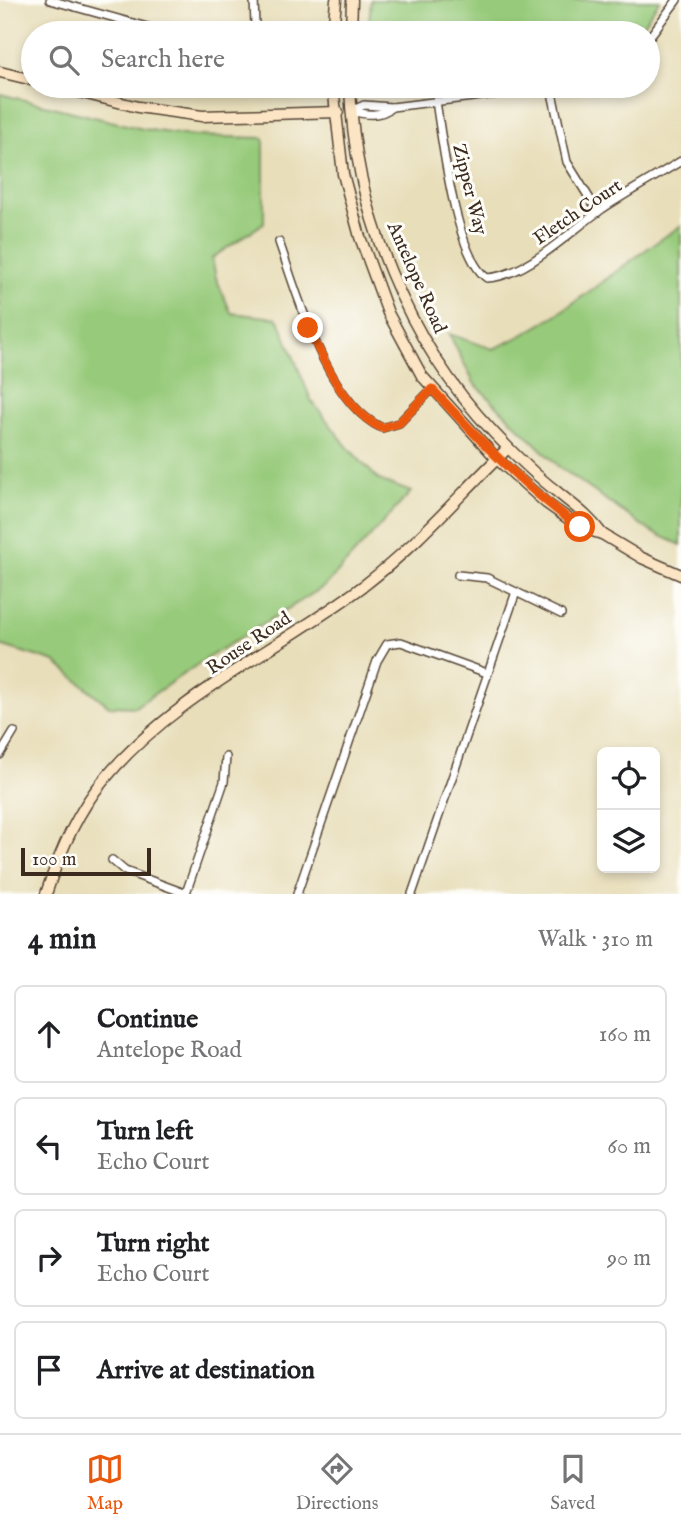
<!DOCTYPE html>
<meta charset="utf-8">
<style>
:root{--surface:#fff;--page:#f6f6f6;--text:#202124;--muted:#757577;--line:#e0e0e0;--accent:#ea580c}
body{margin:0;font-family:"IM FELL English",serif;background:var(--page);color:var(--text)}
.controls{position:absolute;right:21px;bottom:21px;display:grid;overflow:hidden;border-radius:10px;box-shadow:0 4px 10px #0003}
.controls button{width:63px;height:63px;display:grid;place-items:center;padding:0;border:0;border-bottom:2px solid var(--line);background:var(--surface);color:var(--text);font:35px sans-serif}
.scale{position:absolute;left:21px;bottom:18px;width:130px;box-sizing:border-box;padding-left:7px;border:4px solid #3b2a1e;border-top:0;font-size:19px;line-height:24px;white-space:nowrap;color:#3b2a1e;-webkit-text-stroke:5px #fdfcf7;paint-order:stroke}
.stop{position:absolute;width:21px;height:21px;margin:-16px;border:5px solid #ea580c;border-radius:50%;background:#fff}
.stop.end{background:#ea580c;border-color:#fff;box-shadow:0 2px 7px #0008}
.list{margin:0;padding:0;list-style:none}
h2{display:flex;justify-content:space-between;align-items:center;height:91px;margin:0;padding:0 28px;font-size:30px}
h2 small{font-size:23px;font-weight:400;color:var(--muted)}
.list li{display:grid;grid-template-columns:46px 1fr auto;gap:21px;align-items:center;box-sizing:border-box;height:98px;margin:0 14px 14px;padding:0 14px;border:2px solid var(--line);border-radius:10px}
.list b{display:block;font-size:26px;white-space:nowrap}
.list p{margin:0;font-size:23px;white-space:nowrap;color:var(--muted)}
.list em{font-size:23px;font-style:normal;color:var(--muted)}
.icon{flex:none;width:38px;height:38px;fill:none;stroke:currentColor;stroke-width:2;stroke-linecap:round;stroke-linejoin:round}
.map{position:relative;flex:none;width:681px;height:894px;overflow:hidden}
.search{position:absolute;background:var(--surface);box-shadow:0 4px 10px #0003;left:21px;right:21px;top:21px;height:77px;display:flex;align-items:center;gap:18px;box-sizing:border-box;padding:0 24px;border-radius:38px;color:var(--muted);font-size:26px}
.sheet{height:539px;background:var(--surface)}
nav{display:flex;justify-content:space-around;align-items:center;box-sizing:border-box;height:98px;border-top:2px solid var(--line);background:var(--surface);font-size:19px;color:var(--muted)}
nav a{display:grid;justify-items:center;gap:4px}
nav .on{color:var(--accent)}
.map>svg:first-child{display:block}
.green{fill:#97ca7a;stroke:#697a4c;stroke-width:2}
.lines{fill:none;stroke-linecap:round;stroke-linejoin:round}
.street-casing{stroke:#554535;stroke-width:10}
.secondary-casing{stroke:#554535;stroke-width:13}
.street{stroke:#fff;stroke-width:7}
.secondary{stroke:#fce5c4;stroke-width:10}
.route{stroke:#ea580c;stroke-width:9}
.labels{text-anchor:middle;stroke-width:6;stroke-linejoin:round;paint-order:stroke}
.street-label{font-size:19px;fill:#3b2a1e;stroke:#fdfcf7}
</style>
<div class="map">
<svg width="681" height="894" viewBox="0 0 681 894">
<rect width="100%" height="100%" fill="#fdfcf7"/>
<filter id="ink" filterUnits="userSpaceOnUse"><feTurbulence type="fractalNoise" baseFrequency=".0143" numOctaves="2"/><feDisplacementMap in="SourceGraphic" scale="14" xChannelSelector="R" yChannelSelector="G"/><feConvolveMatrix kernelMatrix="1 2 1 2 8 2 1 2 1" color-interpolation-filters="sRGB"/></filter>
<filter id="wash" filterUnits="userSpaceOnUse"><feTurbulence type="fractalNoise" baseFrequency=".00686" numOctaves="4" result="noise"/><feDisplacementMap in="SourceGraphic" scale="28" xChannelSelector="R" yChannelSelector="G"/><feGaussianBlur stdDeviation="1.57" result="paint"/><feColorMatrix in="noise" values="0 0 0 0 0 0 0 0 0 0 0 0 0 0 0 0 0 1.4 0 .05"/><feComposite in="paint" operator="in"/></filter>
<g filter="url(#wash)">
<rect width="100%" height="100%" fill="#e8deba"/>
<g class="green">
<path d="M371 0H660L637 33H368Z"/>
<path d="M364 86H453L373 95Z"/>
<path d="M0 94 143 129 191 136 264 138V223L212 258 216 278 231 313 276 318 280 323 311 400 350 450 379 480 411 492 325 586 204 660 135 707 109 706 55 662 0 645Z"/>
<path d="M681 226V545L650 531 558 466 474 383 449 334 493 349C563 320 617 266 681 226Z"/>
</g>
</g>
<g filter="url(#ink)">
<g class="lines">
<defs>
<g id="street">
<path d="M50 0 169 33"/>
<path d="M249 33 255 25 254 0"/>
<path d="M648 39 677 0"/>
<path d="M551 88 567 162 598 212"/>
<path d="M436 101C442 139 456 258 487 278 527 276 570 231 602 209 628 192 655 177 681 161"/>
<path d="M351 111 364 105 392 107 562 86"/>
<path d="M351 111C366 115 380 117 392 107"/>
<path d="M279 242C298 296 327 403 382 428L399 423 432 389"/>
<path d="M458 575 487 578 516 592"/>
<path d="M0 755 14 732"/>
<path d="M112 860 125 871 187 894"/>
<path d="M186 893 224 782 226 757"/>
<path d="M297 894 377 661 387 644 401 642 487 673"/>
<path d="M412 894 516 592 561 614"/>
</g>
<g id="secondary">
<path d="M333 33 336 0"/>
<path d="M351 33 352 0"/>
<path d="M0 72 33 80"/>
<path d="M55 86 138 107 202 116 338 112"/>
<path d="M333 86 343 174 360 237 388 313 422 376 497 459 546 503 580 527 602 534 642 558 681 575"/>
<path d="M350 86C354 211 407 342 494 433 513 453 534 474 556 491 575 507 587 514 602 534"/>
<path d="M46 894C59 854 76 813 103 781 173 695 279 650 366 584 418 544 461 493 508 448"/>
</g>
</defs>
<use href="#street" class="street-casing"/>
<use href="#secondary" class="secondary-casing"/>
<use href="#street" class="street"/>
<use href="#secondary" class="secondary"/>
</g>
</g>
<g class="lines" filter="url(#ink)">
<path class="route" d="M308 328C325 362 345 411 382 428L399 423 432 389C479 439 524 488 580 527"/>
</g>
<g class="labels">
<g class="street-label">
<text transform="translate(471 189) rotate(76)" y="7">Zipper Way</text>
<text transform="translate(577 211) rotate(-34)" y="7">Fletch Court</text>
<text transform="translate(418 277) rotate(66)" y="7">Antelope Road</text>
<text transform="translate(248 642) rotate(-34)" y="7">Rouse Road</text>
</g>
</g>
</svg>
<div class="controls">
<button><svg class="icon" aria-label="locate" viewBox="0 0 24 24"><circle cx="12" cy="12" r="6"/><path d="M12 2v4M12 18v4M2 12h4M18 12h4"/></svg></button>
<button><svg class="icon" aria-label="layers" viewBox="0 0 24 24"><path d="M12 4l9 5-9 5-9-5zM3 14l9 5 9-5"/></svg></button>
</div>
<div class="scale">100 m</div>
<div class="stop" style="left:580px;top:527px"></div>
<div class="stop end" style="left:308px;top:328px"></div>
<div class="search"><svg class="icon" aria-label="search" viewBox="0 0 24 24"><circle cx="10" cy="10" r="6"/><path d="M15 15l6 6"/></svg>Search here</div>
</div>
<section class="sheet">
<h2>4 min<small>Walk · 310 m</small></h2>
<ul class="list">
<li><svg class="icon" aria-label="ahead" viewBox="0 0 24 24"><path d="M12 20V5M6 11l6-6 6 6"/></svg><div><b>Continue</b><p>Antelope Road</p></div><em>160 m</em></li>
<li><svg class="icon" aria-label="left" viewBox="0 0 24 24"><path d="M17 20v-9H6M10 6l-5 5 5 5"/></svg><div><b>Turn left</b><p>Echo Court</p></div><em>60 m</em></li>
<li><svg class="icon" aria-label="right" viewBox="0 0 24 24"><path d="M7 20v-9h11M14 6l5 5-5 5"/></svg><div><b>Turn right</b><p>Echo Court</p></div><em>90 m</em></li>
<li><svg class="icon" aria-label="arrive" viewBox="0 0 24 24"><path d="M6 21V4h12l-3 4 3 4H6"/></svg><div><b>Arrive at destination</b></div></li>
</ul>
</section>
<nav>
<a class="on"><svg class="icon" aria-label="map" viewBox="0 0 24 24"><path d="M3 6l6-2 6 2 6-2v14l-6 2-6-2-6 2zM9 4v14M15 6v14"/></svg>Map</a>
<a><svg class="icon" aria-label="directions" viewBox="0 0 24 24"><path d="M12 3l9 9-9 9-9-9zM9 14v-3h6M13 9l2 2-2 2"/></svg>Directions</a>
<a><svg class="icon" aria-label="saved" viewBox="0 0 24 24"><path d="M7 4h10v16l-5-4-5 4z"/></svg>Saved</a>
</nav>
